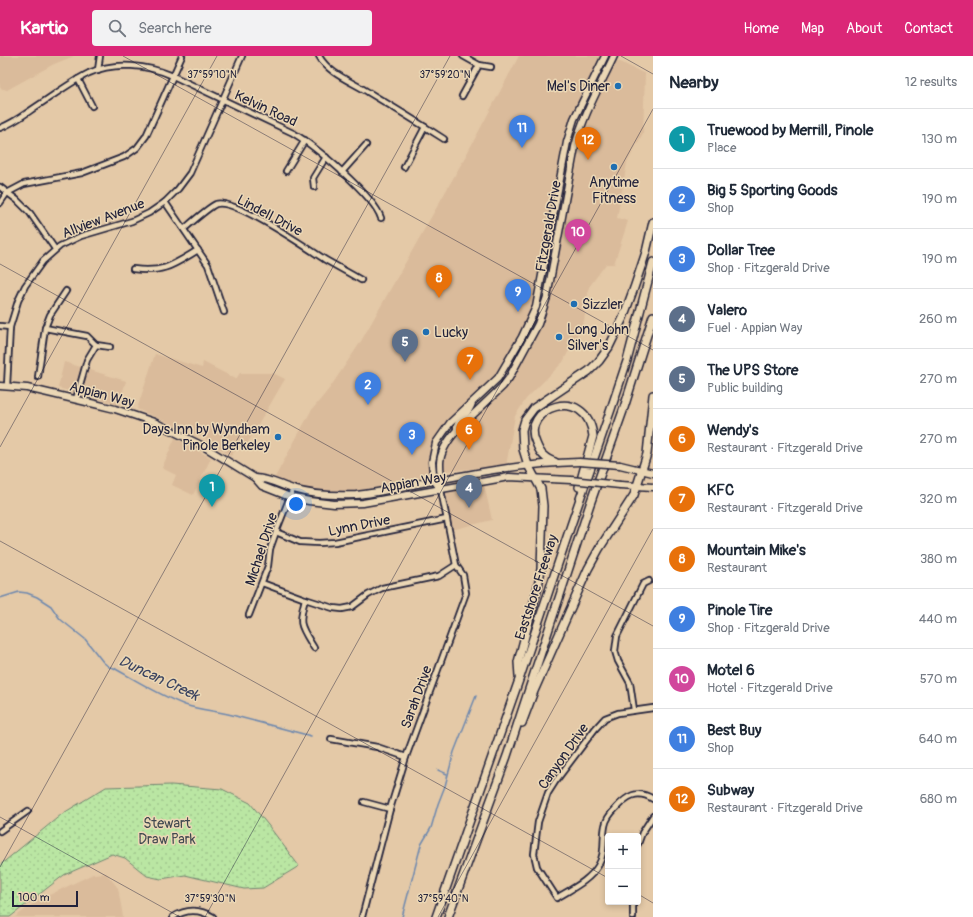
<!DOCTYPE html>
<meta charset="utf-8">
<style>
:root{--surface:#fff;--page:#f2f2f3;--text:#1f2937;--muted:#747a83;--line:#e0e1e3;--accent:#db2777}
body{margin:0;font-family:Pangolin,sans-serif;background:var(--page);color:var(--text)}
.controls{position:absolute;right:12px;bottom:12px;display:grid;overflow:hidden;border-radius:4px;box-shadow:0 2px 6px #0003}
.controls button{width:36px;height:36px;display:grid;place-items:center;padding:0;border:0;border-bottom:1px solid var(--line);background:var(--surface);color:var(--text);font:20px sans-serif}
.scale{position:absolute;left:12px;bottom:10px;width:66px;box-sizing:border-box;padding-left:4px;border:2px solid #22223b;border-top:0;font-size:11px;line-height:14px;white-space:nowrap;color:#22223b;-webkit-text-stroke:3px #ebd7b5;paint-order:stroke}
.you{position:absolute;left:296px;top:448px;width:14px;height:14px;margin:-10px;border:3px solid #fff;border-radius:50%;background:#1a73e8;box-shadow:0 0 0 6px #1a73e833}
.badge{display:grid;place-items:center;width:26px;height:26px;border-radius:50%;background:var(--accent);color:#fff;font-size:13px;font-weight:700}
.pin{position:absolute;translate:-50% -33px;filter:drop-shadow(0 1px 2px #0008)}
.pin::after{content:'';position:absolute;top:21px;width:14px;height:12px;background:inherit;clip-path:polygon(0 0,100% 0,50% 100%)}
.list{margin:0;padding:0;list-style:none}
h2{display:flex;justify-content:space-between;align-items:center;height:52px;margin:0;padding:0 16px;font-size:17px}
h2 small{font-size:13px;font-weight:400;color:var(--muted)}
.list li{display:grid;grid-template-columns:26px 1fr auto;gap:12px;align-items:center;box-sizing:border-box;height:60px;padding:0 16px;border-top:1px solid var(--line)}
.list b{display:block;font-size:15px;white-space:nowrap}
.list p{margin:0;font-size:13px;white-space:nowrap;color:var(--muted)}
.list em{font-size:13px;font-style:normal;color:var(--muted)}
.icon{flex:none;width:22px;height:22px;fill:none;stroke:currentColor;stroke-width:2;stroke-linecap:round;stroke-linejoin:round}
.map{position:relative;flex:none;width:653px;height:861px;overflow:hidden}
header{display:flex;align-items:center;gap:24px;box-sizing:border-box;height:56px;padding:0 20px;background:var(--accent);color:#fff}
header strong{font-size:19px}
nav{display:flex;gap:22px;margin-inline-start:auto;font-size:14px}
.search{width:280px;height:36px;background:var(--page);display:flex;align-items:center;gap:10px;box-sizing:border-box;padding:0 14px;border-radius:4px;color:var(--muted);font-size:15px}
main{display:flex}
aside{flex:1;background:var(--surface)}
.map>svg:first-child{display:block}
.built{fill:#dabb9b}
.park{fill:url(#park-dots);stroke:#6e846f}
.lines{fill:none;stroke-linecap:round;stroke-linejoin:round}
.stream{stroke:#6e88ae;stroke-width:1.5}
.minor-casing{stroke:#22223b;stroke-width:8}
.major-casing{stroke:#22223b;stroke-width:9}
.highway-casing{stroke:#22223b;stroke-width:10}
.minor{stroke:#ebd7b5;stroke-width:4.5}
.major{stroke:#ebd7b5;stroke-width:6}
.highway{stroke:#ebd7b5;stroke-width:7}
.major-bridge-casing{stroke:#22223b;stroke-width:9;stroke-linecap:butt}
.major-bridge{stroke:#ebd7b5;stroke-width:6}
.ticks{fill:none;stroke:#22223b;stroke-width:1;stroke-opacity:0.45}
.poi-dot{fill:#1f6fb2;stroke:#ebd7b5;stroke-width:1.5}
.labels{text-anchor:middle;stroke-width:3;stroke-linejoin:round;paint-order:stroke}
.poi-label{font-size:14px;fill:#22223b;stroke:#ebd7b5;text-anchor:start}
.street-label{font-size:14px;fill:#22223b;stroke:#ebd7b5}
.park-label{font-size:14px;fill:#404950;stroke:#ebd7b5}
.water-label{font-size:15px;font-style:italic;fill:#3b4461;stroke:#ebd7b5}
.ticks-label{font-size:10px;text-anchor:middle;fill:#22223b;stroke:#ebd7b5;stroke-width:3;stroke-linejoin:round;paint-order:stroke}
</style>
<header>
<strong>Kartio</strong>
<div class="search"><svg class="icon" aria-label="search" viewBox="0 0 24 24"><circle cx="10" cy="10" r="6"/><path d="M15 15l6 6"/></svg>Search here</div>
<nav><a>Home</a><a>Map</a><a>About</a><a>Contact</a></nav>
</header>
<main>
<div class="map">
<svg width="653" height="861" viewBox="0 0 653 861">
<defs>
<pattern id="park-dots" width="8" height="8" patternUnits="userSpaceOnUse"><rect width="8" height="8" fill="#bae6a3"/><path d="M2 2h.1M6 6h.1" fill="none" stroke="#a0c58d" stroke-width="1.8" stroke-linecap="round"/></pattern>
</defs>
<rect width="100%" height="100%" fill="#e4c9a7"/>
<filter id="ink" filterUnits="userSpaceOnUse"><feTurbulence type="fractalNoise" baseFrequency=".025" numOctaves="2"/><feDisplacementMap in="SourceGraphic" scale="8" xChannelSelector="R" yChannelSelector="G"/><feConvolveMatrix kernelMatrix="1 2 1 2 8 2 1 2 1" color-interpolation-filters="sRGB"/></filter>
<g filter="url(#ink)">
<g class="built">
<path d="M0 0H74L54 8 7 34 0 32Z"/>
<path d="M519 0H603L564 79 551 150 546 191 531 259 497 319 442 370 434 384 431 415 426 420 392 429 358 435H331L306 433 274 423 311 355 329 333 360 287 464 103Z"/>
<path d="M614 3 645 18 643 77 627 107 617 162 628 165 614 208H606L589 231 584 265 563 306 526 343 515 360 506 410 445 415 442 403 449 385 506 329 532 283 551 232 577 88 586 61Z"/>
<path d="M155 298 202 312 203 306 236 323 240 317H273L285 323 244 393 239 389 231 400 204 382 137 353Z"/>
<path d="M64 306 126 325 119 348 58 332Z"/>
<path d="M175 382 211 402 193 439 172 429 176 419 162 412Z"/>
<path d="M484 428 492 464 451 474 444 435Z"/>
<path d="M106 817 118 832 123 861H15L37 845 93 818Z"/>
</g>
<path class="park" d="M171 729 222 733 250 747 268 769 299 810 263 832 244 833 185 819 161 823 147 820 125 802 112 798 64 819 10 861H0V809L62 758 106 731Z"/>
<g class="lines">
<g class="stream">
<path d="M0 542 19 536 27 537 37 541 51 550 60 563 85 583 103 606 109 611 114 612C137 625 161 640 185 649 203 655 222 655 239 661L311 680"/>
<path d="M438 714 447 718"/>
<path d="M402 861 421 789 431 772 438 748 445 730 454 696 476 640"/>
</g>
<defs>
<g id="minor">
<path d="M319 0C329 18 351 25 368 36 393 51 419 67 444 83"/>
<path d="M463 0 479 9 491 11"/>
<path d="M98 14 100 0"/>
<path d="M78 23 92 50"/>
<path d="M462 40 479 9"/>
<path d="M0 72C14 67 25 58 37 50 54 39 71 26 89 17 115 5 148 9 173 20L293 77C315 90 374 140 381 162"/>
<path d="M404 111 425 71"/>
<path d="M286 115 305 84"/>
<path d="M342 116 366 89"/>
<path d="M0 131 17 144 30 157 55 193"/>
<path d="M314 131 313 122 326 101"/>
<path d="M165 146 208 209 224 256"/>
<path d="M0 147 7 137 24 128 82 117 124 101 137 92 146 80 182 0"/>
<path d="M184 173C191 167 209 151 216 148 234 142 306 191 324 203 336 210 349 217 361 224"/>
<path d="M133 213C164 217 173 209 198 194"/>
<path d="M0 270 10 271"/>
<path d="M45 272 50 259 66 235"/>
<path d="M96 289 110 291"/>
<path d="M38 321 45 272 87 280 96 289 87 304 76 343"/>
<path d="M7 330 10 271 18 245 25 230 43 205 60 190 81 180 132 165 149 157 165 146 178 133 190 117 242 0"/>
<path d="M276 476 300 486 319 487 335 486 447 463"/>
<path d="M262 527 305 543 333 552 342 553 352 551 368 539 382 532 439 520 456 509"/>
<path d="M305 543C298 569 300 569 314 592"/>
<path d="M249 559 268 510 270 493 276 476 293 433"/>
<path d="M653 652 618 657 605 662 595 673 555 726 548 737 538 766 534 798 537 811 557 842C571 833 589 825 598 810 606 797 602 784 605 770 606 763 611 757 616 752 627 740 637 733 653 743"/>
<path d="M634 654 630 627 618 605 615 595 617 580 643 528 649 525"/>
<path d="M331 683 377 691 406 701"/>
<path d="M364 746 390 753"/>
<path d="M0 775 28 755"/>
<path d="M638 788 642 777 653 760"/>
<path d="M633 846V861"/>
<path d="M173 861C186 853 200 853 213 861"/>
<path d="M362 861 390 753 406 701 466 537 463 519 456 509 441 434"/>
</g>
<g id="major">
<path d="M0 330 27 332 95 348 115 353 154 366 203 390 255 422 262 430 290 441 309 445 334 448 363 447 509 421 571 424"/>
<path d="M457 374C455 364 469 359 472 347"/>
<path d="M620 409 653 417"/>
<path d="M255 422C268 422 280 429 293 433 313 439 335 440 356 439 378 437 400 431 422 427 474 417 526 407 579 406"/>
<path d="M620 429 653 431"/>
<path d="M441 434 434 424 433 417 432 406 436 387 450 367 498 322 522 281 536 251 567 86 574 63 605 0"/>
<path d="M441 434C442 425 440 417 440 408 440 395 449 383 457 374L503 330 509 322 538 268 547 241 575 91C583 59 600 30 614 0"/>
</g>
<g id="highway">
<path d="M555 406C552 405 547 403 544 400 540 397 538 392 536 387 519 352 587 327 593 380L579 431"/>
<path d="M519 620 518 606 538 531 541 513 543 450 541 433 528 409 523 393 522 374 525 364 534 352 589 315 599 305 609 291 623 262 634 232 646 196 653 166"/>
<path d="M522 667 534 635 588 513 599 493 634 439 647 398 653 339"/>
<path d="M436 861 519 624 571 469 611 353 627 305 653 206"/>
<path d="M448 861 507 700 590 448 623 355 653 260"/>
</g>
</defs>
<use href="#minor" class="minor-casing"/>
<use href="#major" class="major-casing"/>
<use href="#highway" class="highway-casing"/>
<use href="#minor" class="minor"/>
<use href="#major" class="major"/>
<use href="#highway" class="highway"/>
<defs>
<g id="major-bridge">
<path d="M579 406 620 409"/>
<path d="M571 424 620 429"/>
</g>
</defs>
<use href="#major-bridge" class="major-bridge-casing"/>
<use href="#major-bridge" class="major-bridge"/>
</g>
</g>
<path class="ticks" d="M123 0 653 294M621 0 653 18M0 208 653 570M0 391 217 0M0 485 608 822M0 761 180 861M0 811 450 0M638 838 653 847M205 861 653 53M438 861 653 473"/>
<g class="poi-dot">
<circle cx="618" cy="30" r="4"/>
<circle cx="614" cy="111" r="4"/>
<circle cx="574" cy="248" r="4"/>
<circle cx="426" cy="276" r="4"/>
<circle cx="559" cy="281" r="4"/>
<circle cx="278" cy="381" r="4"/>
</g>
<g class="labels">
<g class="poi-label">
<text x="610" y="35" text-anchor="end">Mel's Diner</text>
<text x="614" y="131" text-anchor="middle">Anytime<tspan x="614" dy="16">Fitness</tspan></text>
<text x="582" y="253">Sizzler</text>
<text x="567" y="278">Long John<tspan x="567" dy="16">Silver's</tspan></text>
<text x="434" y="281">Lucky</text>
<text x="270" y="378" text-anchor="end">Days Inn by Wyndham<tspan x="270" dy="16">Pinole Berkeley</tspan></text>
</g>
<g class="street-label">
<text transform="translate(266 52) rotate(25)" y="5">Kelvin Road</text>
<text transform="translate(270 159) rotate(28)" y="5">Lindell Drive</text>
<text transform="translate(103 162) rotate(-21)" y="5">Allview Avenue</text>
<text transform="translate(548 170) rotate(-80)" y="5">Fitzgerald Drive</text>
<text transform="translate(102 338) rotate(15)" y="5">Appian Way</text>
<text transform="translate(413 426) rotate(-10)" y="5">Appian Way</text>
<text transform="translate(359 469) rotate(-11)" y="5">Lynn Drive</text>
<text transform="translate(261 493) rotate(-72)" y="5">Michael Drive</text>
<text transform="translate(536 531) rotate(-72)" y="5">Eastshore Freeway</text>
<text transform="translate(416 641) rotate(-70)" y="5">Sarah Drive</text>
<text transform="translate(563 700) rotate(-55)" y="5">Canyon Drive</text>
</g>
<g class="park-label">
<text x="167" y="772">Stewart<tspan x="167" dy="16">Draw Park</tspan></text>
</g>
<g class="water-label">
<text transform="translate(159 622) rotate(25)" y="5">Duncan Creek</text>
</g>
</g>
<g class="ticks-label">
<text x="212" y="22">37°59'10"N</text>
<text x="445" y="22">37°59'20"N</text>
<text x="210" y="846">37°59'30"N</text>
<text x="443" y="846">37°59'40"N</text>
</g>
</svg>
<div class="controls">
<button>+</button>
<button>−</button>
</div>
<div class="scale">100 m</div>
<div class="you"></div>
<div class="pin badge" style="left:212px;top:451px;background:#0f9aa8">1</div>
<div class="pin badge" style="left:368px;top:349px;background:#3f7fe0">2</div>
<div class="pin badge" style="left:412px;top:399px;background:#3f7fe0">3</div>
<div class="pin badge" style="left:469px;top:452px;background:#5c6f8a">4</div>
<div class="pin badge" style="left:405px;top:306px;background:#5c6f8a">5</div>
<div class="pin badge" style="left:469px;top:394px;background:#e8710a">6</div>
<div class="pin badge" style="left:470px;top:324px;background:#e8710a">7</div>
<div class="pin badge" style="left:439px;top:242px;background:#e8710a">8</div>
<div class="pin badge" style="left:518px;top:256px;background:#3f7fe0">9</div>
<div class="pin badge" style="left:578px;top:196px;background:#d1479c">10</div>
<div class="pin badge" style="left:522px;top:92px;background:#3f7fe0">11</div>
<div class="pin badge" style="left:588px;top:104px;background:#e8710a">12</div>
</div>
<aside>
<h2>Nearby<small>12 results</small></h2>
<ul class="list">
<li><span class="badge" style="background:#0f9aa8">1</span><div><b>Truewood by Merrill, Pinole</b><p>Place</p></div><em>130 m</em></li>
<li><span class="badge" style="background:#3f7fe0">2</span><div><b>Big 5 Sporting Goods</b><p>Shop</p></div><em>190 m</em></li>
<li><span class="badge" style="background:#3f7fe0">3</span><div><b>Dollar Tree</b><p>Shop · Fitzgerald Drive</p></div><em>190 m</em></li>
<li><span class="badge" style="background:#5c6f8a">4</span><div><b>Valero</b><p>Fuel · Appian Way</p></div><em>260 m</em></li>
<li><span class="badge" style="background:#5c6f8a">5</span><div><b>The UPS Store</b><p>Public building</p></div><em>270 m</em></li>
<li><span class="badge" style="background:#e8710a">6</span><div><b>Wendy's</b><p>Restaurant · Fitzgerald Drive</p></div><em>270 m</em></li>
<li><span class="badge" style="background:#e8710a">7</span><div><b>KFC</b><p>Restaurant · Fitzgerald Drive</p></div><em>320 m</em></li>
<li><span class="badge" style="background:#e8710a">8</span><div><b>Mountain Mike's</b><p>Restaurant</p></div><em>380 m</em></li>
<li><span class="badge" style="background:#3f7fe0">9</span><div><b>Pinole Tire</b><p>Shop · Fitzgerald Drive</p></div><em>440 m</em></li>
<li><span class="badge" style="background:#d1479c">10</span><div><b>Motel 6</b><p>Hotel · Fitzgerald Drive</p></div><em>570 m</em></li>
<li><span class="badge" style="background:#3f7fe0">11</span><div><b>Best Buy</b><p>Shop</p></div><em>640 m</em></li>
<li><span class="badge" style="background:#e8710a">12</span><div><b>Subway</b><p>Restaurant · Fitzgerald Drive</p></div><em>680 m</em></li>
</ul>
</aside>
</main>
